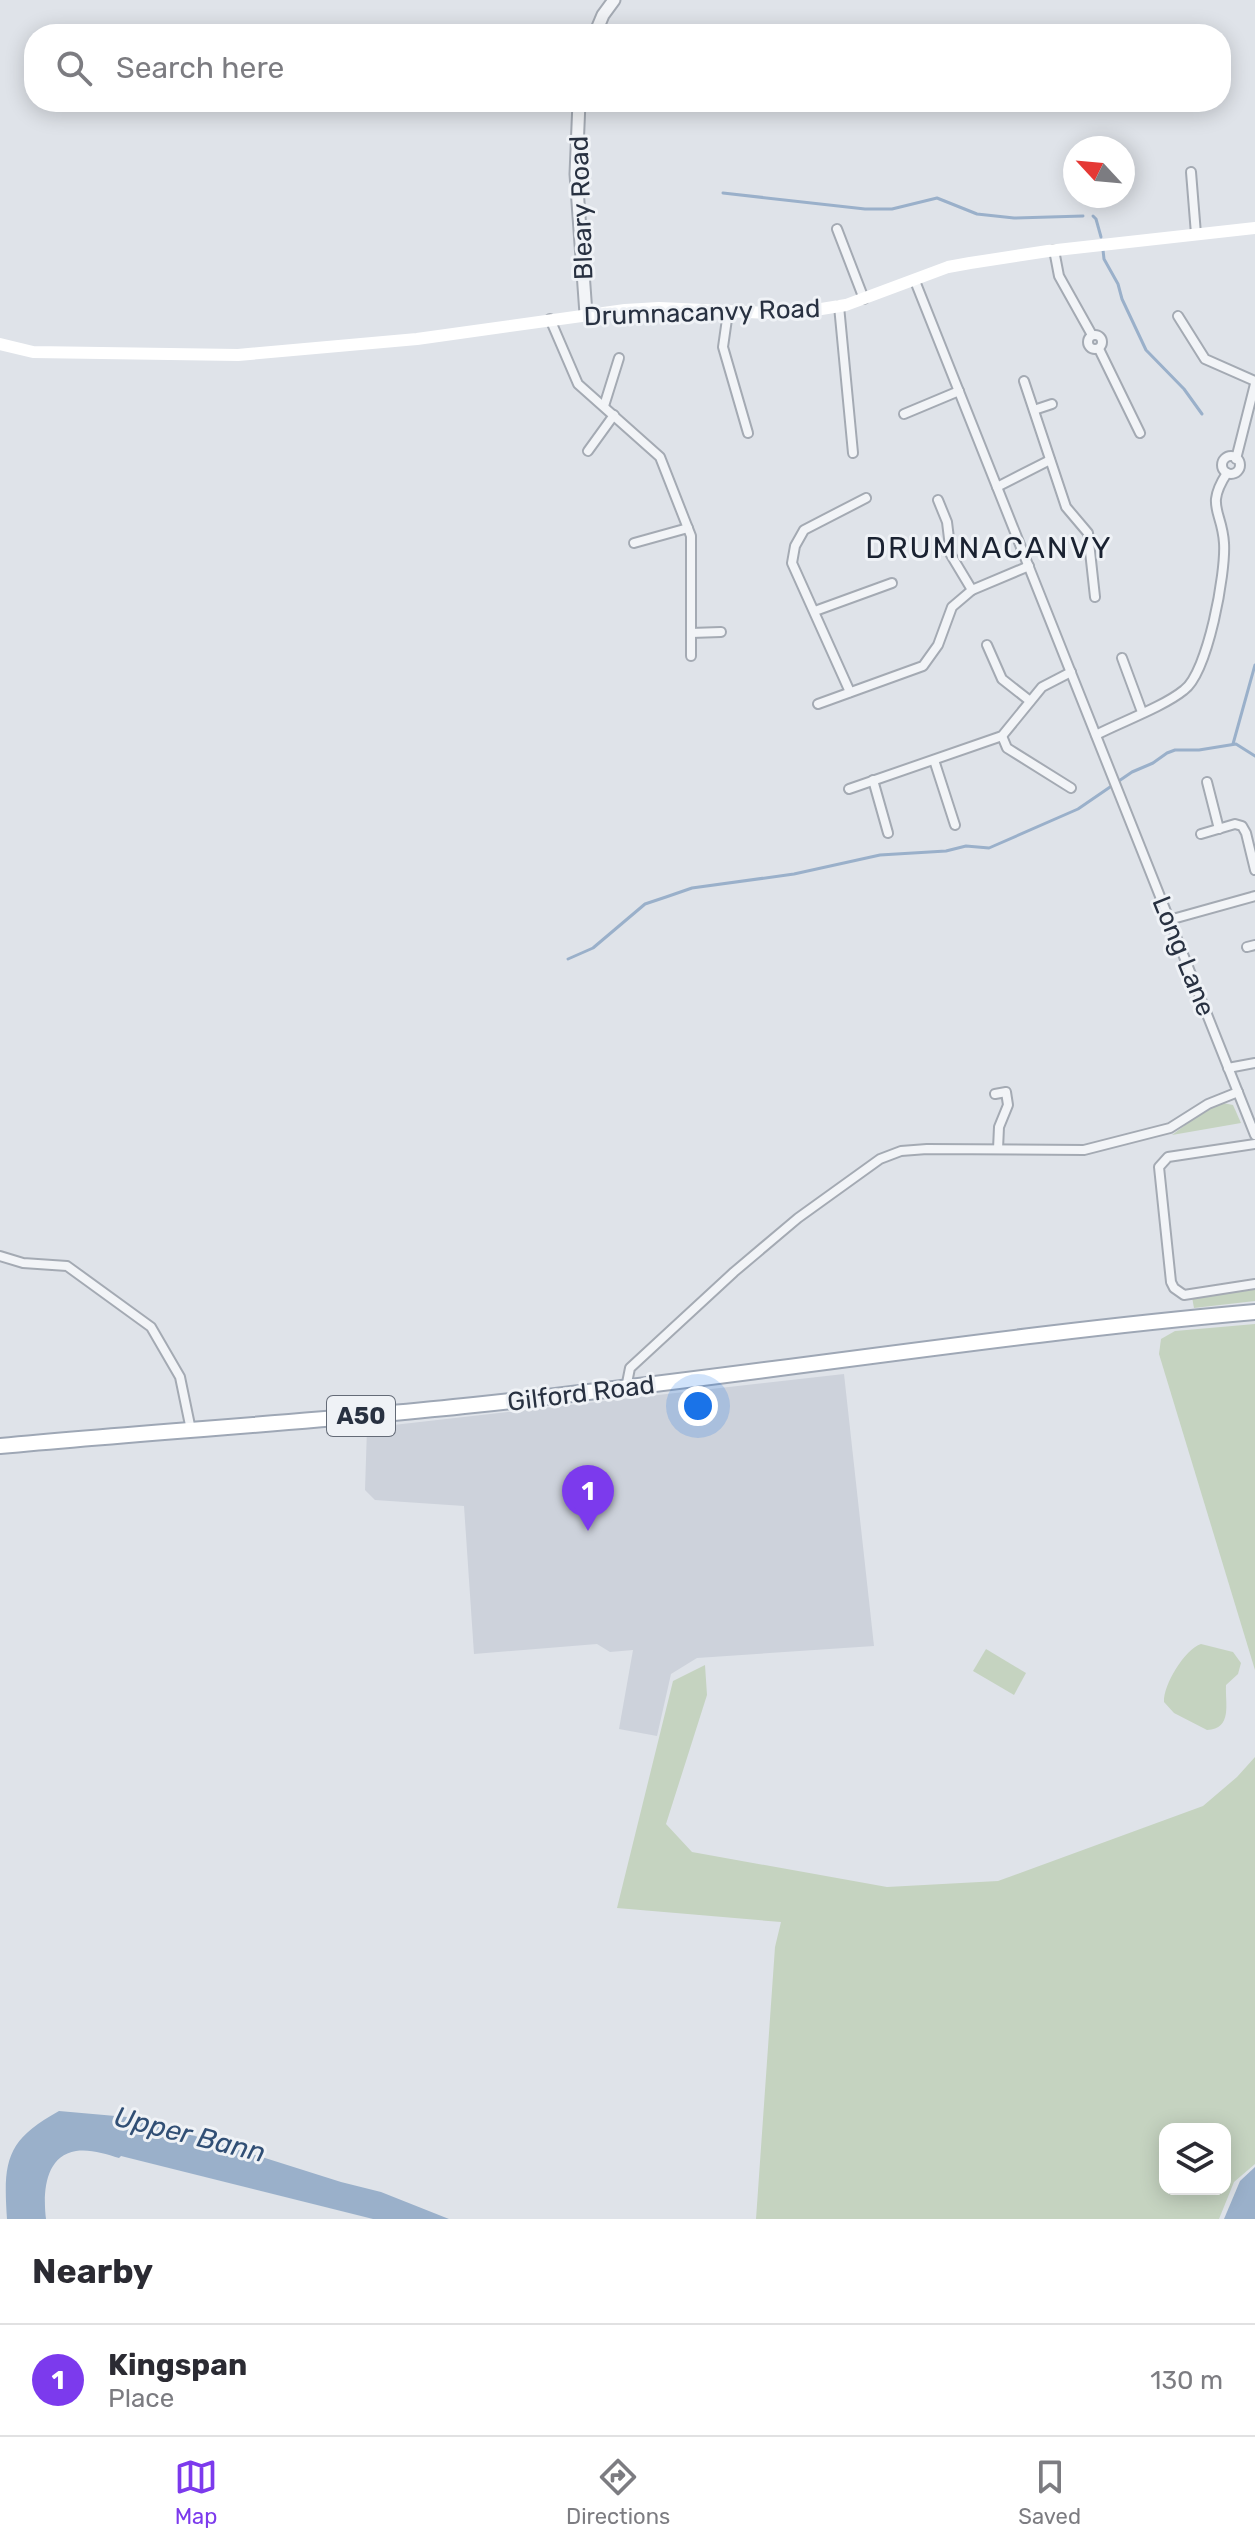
<!DOCTYPE html>
<style>
:root{--surface:#fff;--page:#f2f2f3;--text:#2b2b33;--muted:#7c7c81;--line:#e1e1e2;--accent:#7c3aed}
body{margin:0;font-family:Rubik,sans-serif;background:var(--page);color:var(--text)}
.controls{position:absolute;right:24px;bottom:24px;display:grid;overflow:hidden;border-radius:16px;box-shadow:0 4px 20px #0003}
.controls button{width:72px;height:72px;display:grid;place-items:center;padding:0;border:0;border-bottom:2px solid var(--line);background:var(--surface);color:var(--text);font:40px sans-serif}
.compass{position:absolute;left:1063px;top:136px;width:72px;height:72px;border-radius:50%;background:var(--surface);box-shadow:0 4px 20px #0003;rotate:296deg}
.you{position:absolute;left:698px;top:1406px;width:28px;height:28px;margin:-20px;border:6px solid #fff;border-radius:50%;background:#1a73e8;box-shadow:0 0 0 12px #1a73e833}
.badge{display:grid;place-items:center;width:52px;height:52px;border-radius:50%;background:var(--accent);color:#fff;font-size:26px;font-weight:700}
.pin{position:absolute;translate:-50% -66px;filter:drop-shadow(0 2px 4px #0008)}
.pin::after{content:'';position:absolute;top:42px;width:28px;height:24px;background:inherit;clip-path:polygon(0 0,100% 0,50% 100%)}
.list{margin:0;padding:0;list-style:none}
h2{display:flex;justify-content:space-between;align-items:center;height:104px;margin:0;padding:0 32px;font-size:34px}
h2 small{font-size:26px;font-weight:400;color:var(--muted)}
.list li{display:grid;grid-template-columns:52px 1fr auto;gap:24px;align-items:center;box-sizing:border-box;height:112px;padding:0 32px;border-top:2px solid var(--line)}
.list b{display:block;font-size:30px;white-space:nowrap}
.list p{margin:0;font-size:26px;white-space:nowrap;color:var(--muted)}
.list em{font-size:26px;font-style:normal;color:var(--muted)}
.icon{flex:none;width:44px;height:44px;fill:none;stroke:currentColor;stroke-width:2;stroke-linecap:round;stroke-linejoin:round}
.map{position:relative;flex:none;width:1255px;height:2219px;overflow:hidden}
.search{position:absolute;background:var(--surface);box-shadow:0 4px 20px #0003;left:24px;right:24px;top:24px;height:88px;display:flex;align-items:center;gap:20px;box-sizing:border-box;padding:0 28px;border-radius:32px;color:var(--muted);font-size:30px}
.sheet{height:216px;background:var(--surface)}
nav{display:flex;justify-content:space-around;align-items:center;box-sizing:border-box;height:112px;border-top:2px solid var(--line);background:var(--surface);font-size:22px;color:var(--muted)}
nav a{display:grid;justify-items:center;gap:4px}
nav .on{color:var(--accent)}
.map>svg:first-child{display:block}
.built{fill:#cdd2db}
.green{fill:#c5d3c0;fill-rule:evenodd}
.water{fill:#9ab0ca}
.lines{fill:none;stroke-linecap:round;stroke-linejoin:round}
.stream{stroke:#9ab0ca;stroke-width:3}
.minor-casing{stroke:#a4aab3;stroke-width:12}
.tertiary-casing{stroke:#a4aab3;stroke-width:15}
.primary-casing{stroke:#9ea7b5;stroke-width:18}
.minor{stroke:#f2f4f7;stroke-width:8}
.tertiary{stroke:#f2f4f7;stroke-width:11}
.secondary{stroke:#fff;stroke-width:12}
.primary{stroke:#fff;stroke-width:14}
.labels{text-anchor:middle;stroke-width:6;stroke-linejoin:round;paint-order:stroke}
.shield{fill:#eff2f6;stroke:#646b77;stroke-width:2}
.shield-label{font-size:24px;font-weight:bold;fill:#283141}
.street-label{font-size:26px;fill:#283141;stroke:#eff2f6}
.water-label{font-size:28px;font-style:italic;fill:#314f75;stroke:#eff2f6}
.quarter-label{font-size:30px;letter-spacing:2px;fill:#1a2231;stroke:#eff2f6}
</style>
<div class="map">
<svg width="1255" height="2219" viewBox="0 0 1255 2219">
<rect width="100%" height="100%" fill="#dfe3e9"/>
<path class="built" d="M844 1374 874 1646 697 1658 671 1674 657 1736 619 1729 633 1650 610 1652 597 1644 474 1654 464 1506 375 1500 365 1490 367 1428Z"/>
<g class="green">
<path d="M1223 1103 1233 1105 1241 1123 1172 1135 1204 1111Z"/>
<path d="M1255 1288V1301L1194 1308 1192 1297Z"/>
<path d="M1255 1324V1670L1159 1354 1161 1339 1175 1331Z"/>
<path d="M1201 1644 1233 1652 1241 1663 1238 1674 1226 1685C1225 1703 1233 1729 1207 1730L1174 1713 1164 1702C1163 1685 1185 1649 1201 1644Z"/>
<path d="M986 1649 1026 1673 1014 1695 973 1671Z"/>
<path d="M705 1665 707 1695 666 1824 692 1852 887 1887 998 1881 1203 1806 1237 1777 1255 1757V2164L1234 2182 1219 2219H756L775 1947 781 1922 617 1908 673 1681ZM1165 2129H1225V2189H1165Z"/>
</g>
<g class="water">
<path d="M59 2111 138 2118 341 2182 381 2192 449 2219H373L121 2156 119 2158C105 2154 91 2149 76 2151 44 2156 43 2195 46 2219H7C3 2161 6 2140 59 2111Z"/>
<path d="M1255 2167V2219H1224L1240 2181Z"/>
</g>
<g class="lines">
<g class="stream">
<path d="M723 193 865 209H892L937 198 977 214 1014 218 1083 216"/>
<path d="M1093 216 1096 219 1101 237"/>
<path d="M1103 250 1104 259 1118 284 1122 299 1146 350 1184 389 1202 414"/>
<path d="M1233 744 1255 665"/>
<path d="M568 959 593 948 645 904 666 897 692 888 794 874 880 855 946 851 966 846 989 848 1078 809 1132 772 1153 763 1167 753 1175 750H1199L1236 744 1255 756"/>
</g>
<defs>
<g id="minor">
<path d="M1191 172 1196 234"/>
<path d="M837 229 864 299"/>
<path d="M1054 250 1059 276 1092 335"/>
<path d="M915 281 1255 1135"/>
<path d="M839 306 853 453"/>
<path d="M728 312 723 347 748 433"/>
<path d="M1178 316 1205 359 1255 381"/>
<path d="M550 319 578 384 660 457 691 536V656"/>
<circle cx="1095" cy="342" r="7"/>
<path d="M1099 349 1140 433"/>
<path d="M1024 381 1066 507 1088 533 1095 597"/>
<path d="M604 406 619 358"/>
<path d="M1034 410 1052 404"/>
<path d="M904 414 959 391"/>
<path d="M588 451 614 415"/>
<circle cx="1231" cy="465" r="9"/>
<path d="M1236 459 1255 384"/>
<path d="M997 487 1050 460"/>
<path d="M938 500 947 522 951 555 972 590"/>
<path d="M634 543 688 528"/>
<path d="M815 611 892 583"/>
<path d="M691 633 721 632"/>
<path d="M987 645 1002 679 1030 701"/>
<path d="M1122 658 1142 712"/>
<path d="M850 692 792 563 795 546 804 530 866 498"/>
<path d="M818 704 923 666 938 645 952 607 972 590 1029 566"/>
<path d="M1096 735C1121 722 1163 707 1184 690 1208 672 1226 573 1224 543 1222 510 1205 507 1227 473"/>
<path d="M1002 736 1007 748 1071 788"/>
<path d="M934 760 955 825"/>
<path d="M873 780 888 833"/>
<path d="M1207 782 1219 829"/>
<path d="M849 789 1002 736 1042 687 1071 672"/>
<path d="M1201 834 1235 824 1242 826 1246 833 1255 870"/>
<path d="M1169 920 1255 896"/>
<path d="M1247 947 1255 945"/>
<path d="M1228 1068 1255 1063"/>
<path d="M995 1094 1006 1092 1008 1105 999 1127 998 1149"/>
<path d="M1255 1144 1168 1157 1159 1167 1171 1282 1174 1288 1184 1295 1255 1284"/>
<path d="M0 1256 23 1263 67 1266 151 1327 180 1377 191 1430"/>
<path d="M626 1388 630 1368 734 1272 798 1218 880 1159 901 1151 927 1149 1084 1150 1170 1128 1208 1104 1238 1092"/>
</g>
<g id="tertiary">
<path d="M595 34 603 15 614 0"/>
<path d="M579 102 576 174 586 314"/>
</g>
<path id="primary" d="M0 1446C158 1431 316 1422 474 1405 735 1378 994 1335 1255 1312"/>
</defs>
<use href="#minor" class="minor-casing"/>
<use href="#tertiary" class="tertiary-casing"/>
<use href="#primary" class="primary-casing"/>
<use href="#minor" class="minor"/>
<use href="#tertiary" class="tertiary"/>
<path class="secondary" d="M0 344 33 352 238 355 417 339 625 310 659 308 772 313 809 311 846 305 948 267 970 263 1048 251 1255 228"/>
<use href="#primary" class="primary"/>
</g>
<g class="labels">
<rect class="shield" x="327" y="1396" width="68" height="40" rx="6"/>
<g class="shield-label">
<text x="361" y="1424">A50</text>
</g>
<g class="street-label">
<text transform="translate(581 208) rotate(-92)" y="9">Bleary Road</text>
<text transform="translate(702 312) rotate(-2)" y="9">Drumnacanvy Road</text>
<text transform="translate(1184 956) rotate(68)" y="9">Long Lane</text>
<text transform="translate(581 1393) rotate(-7)" y="9">Gilford Road</text>
</g>
<g class="water-label">
<text transform="translate(190 2134) rotate(14)" y="10">Upper Bann</text>
</g>
<g class="quarter-label">
<text x="989" y="558">DRUMNACANVY</text>
</g>
</g>
</svg>
<div class="controls">
<button><svg class="icon" aria-label="layers" viewBox="0 0 24 24"><path d="M12 4l9 5-9 5-9-5zM3 14l9 5 9-5"/></svg></button>
</div>
<svg class="compass" viewBox="-18 -18 36 36"><path d="M0-13l5 13h-10z" fill="#e53935"/><path d="M0 13l5-13h-10z" fill="#7c7c81"/></svg>
<div class="you"></div>
<div class="pin badge" style="left:588px;top:1531px">1</div>
<div class="search"><svg class="icon" aria-label="search" viewBox="0 0 24 24"><circle cx="10" cy="10" r="6"/><path d="M15 15l6 6"/></svg>Search here</div>
</div>
<section class="sheet">
<h2>Nearby<small></small></h2>
<ul class="list">
<li><span class="badge">1</span><div><b>Kingspan</b><p>Place</p></div><em>130 m</em></li>
</ul>
</section>
<nav>
<a class="on"><svg class="icon" aria-label="map" viewBox="0 0 24 24"><path d="M3 6l6-2 6 2 6-2v14l-6 2-6-2-6 2zM9 4v14M15 6v14"/></svg>Map</a>
<a><svg class="icon" aria-label="directions" viewBox="0 0 24 24"><path d="M12 3l9 9-9 9-9-9zM9 14v-3h6M13 9l2 2-2 2"/></svg>Directions</a>
<a><svg class="icon" aria-label="saved" viewBox="0 0 24 24"><path d="M7 4h10v16l-5-4-5 4z"/></svg>Saved</a>
</nav>
